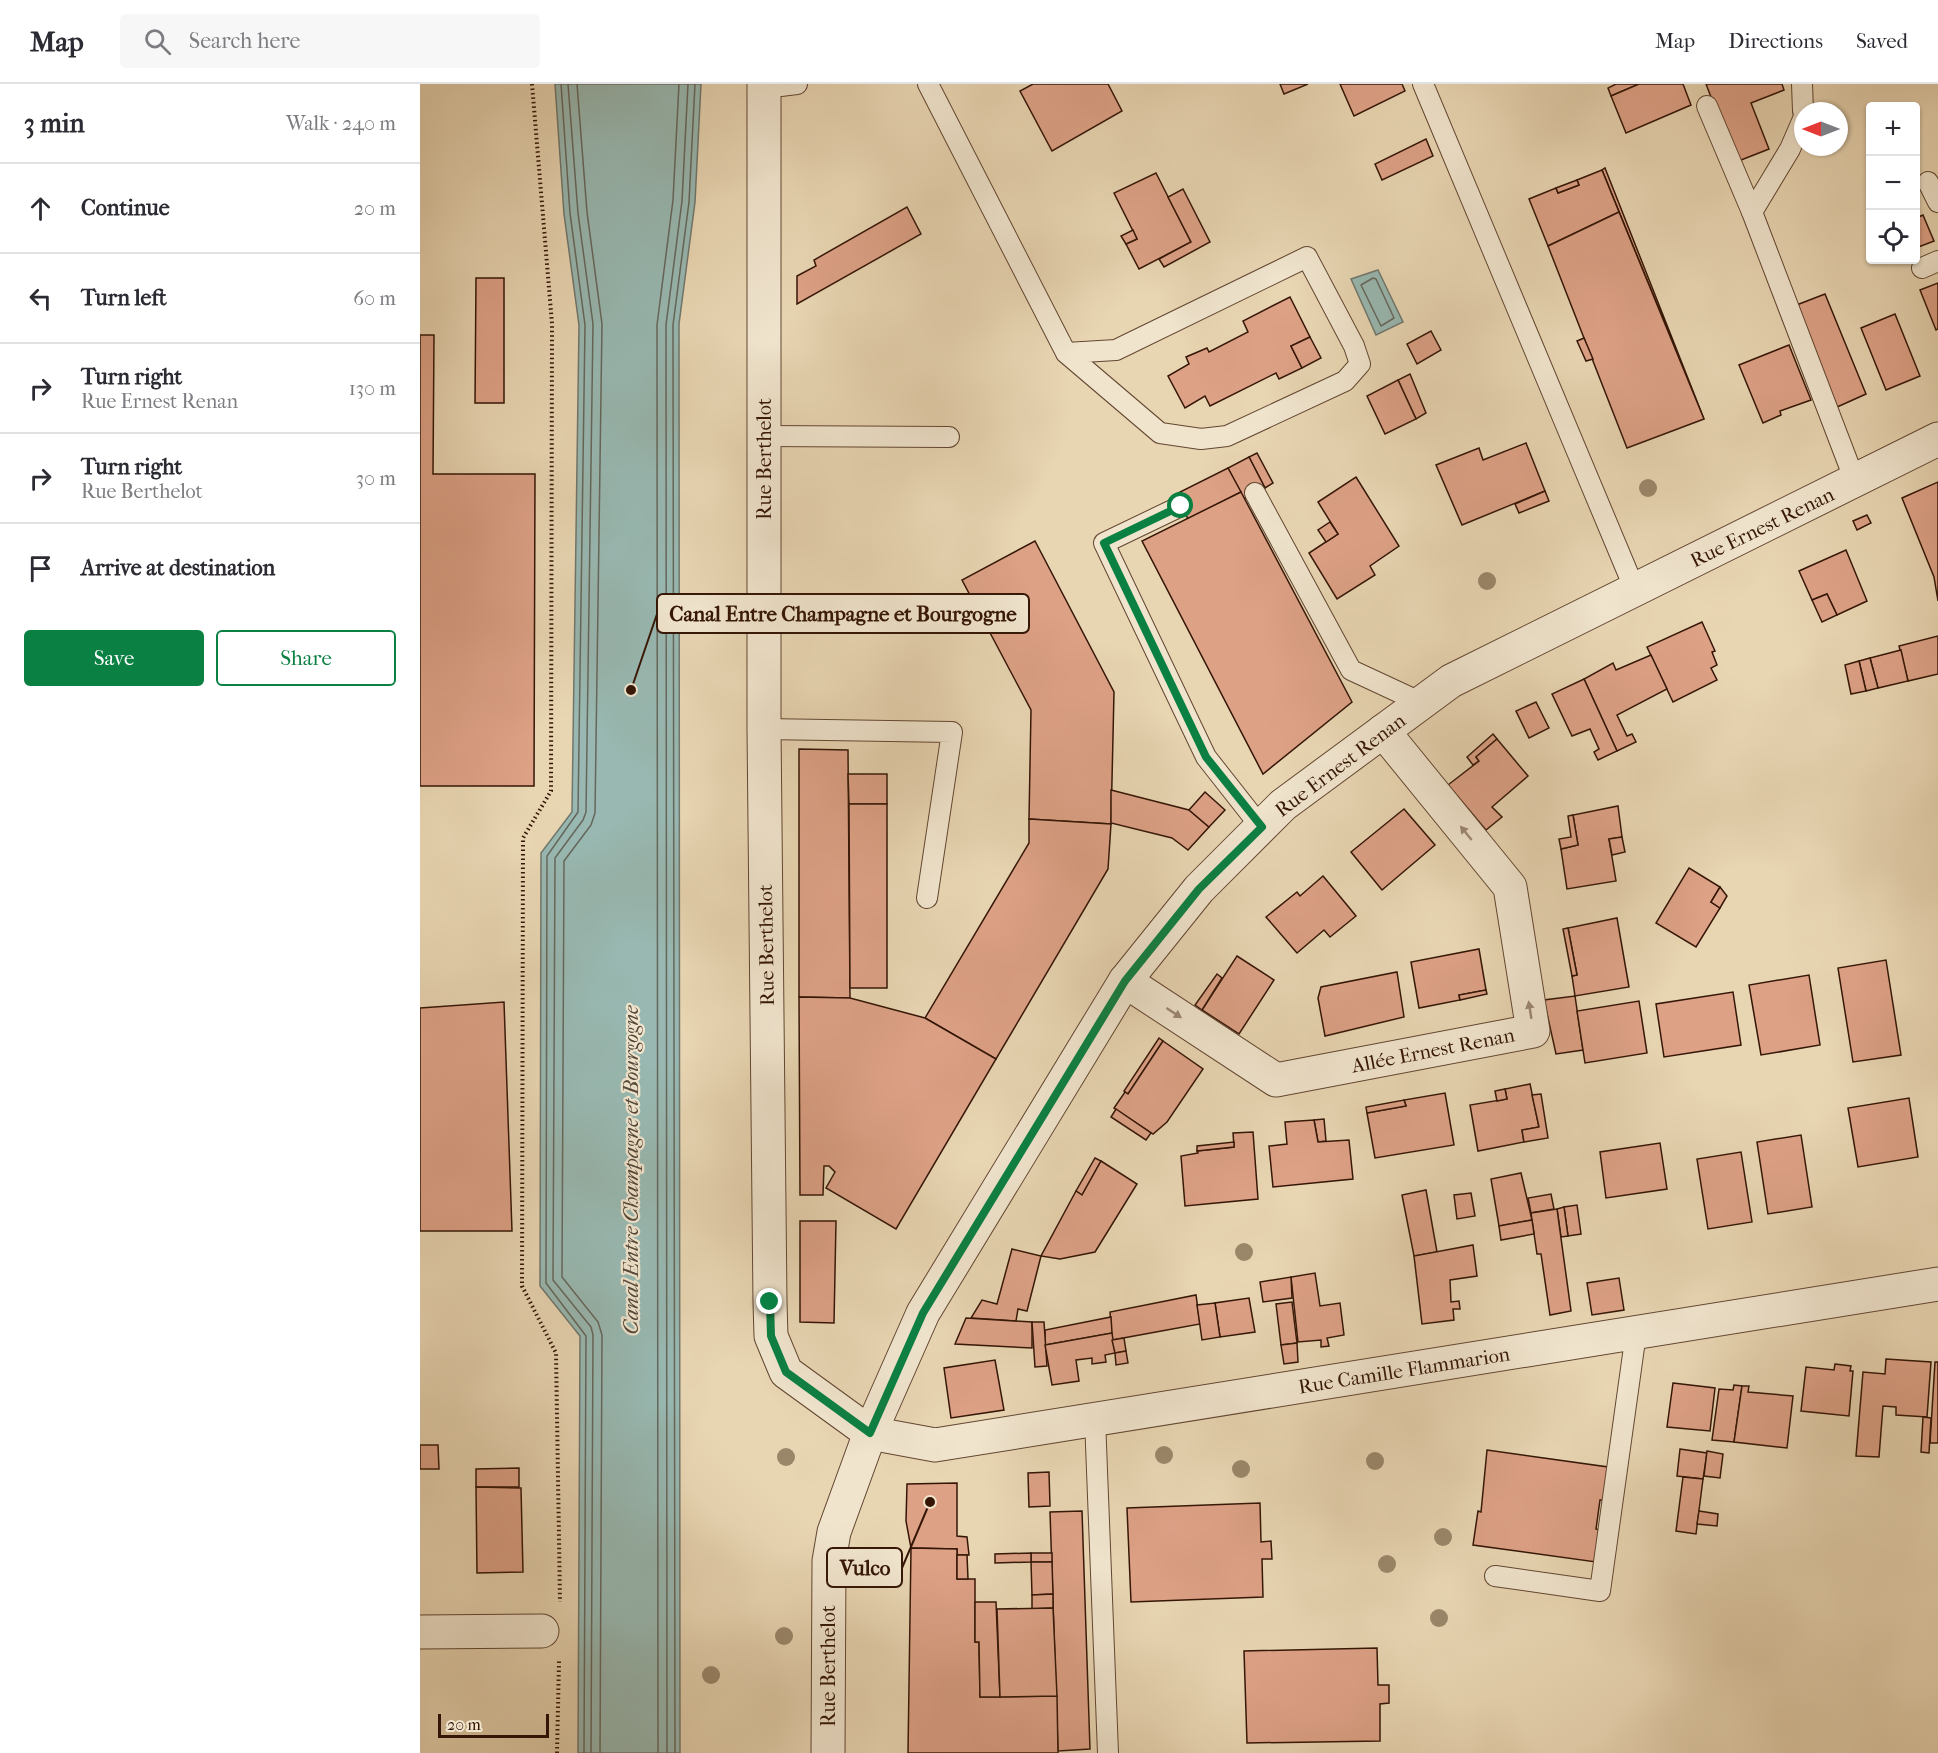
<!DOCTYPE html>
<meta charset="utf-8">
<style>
:root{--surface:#fff;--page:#f7f7f7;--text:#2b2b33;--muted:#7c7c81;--line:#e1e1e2;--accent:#0b8043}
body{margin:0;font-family:"IM FELL French Canon",serif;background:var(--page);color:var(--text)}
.controls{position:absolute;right:18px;top:18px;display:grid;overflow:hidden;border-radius:6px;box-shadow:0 2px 4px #0004}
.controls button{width:54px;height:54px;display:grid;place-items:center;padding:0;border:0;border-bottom:2px solid var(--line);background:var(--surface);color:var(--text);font:30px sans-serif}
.compass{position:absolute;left:1374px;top:18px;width:54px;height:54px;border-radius:50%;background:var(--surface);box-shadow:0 2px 4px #0004;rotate:270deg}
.scale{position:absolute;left:18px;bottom:15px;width:111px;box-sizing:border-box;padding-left:6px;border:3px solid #351606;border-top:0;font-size:16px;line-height:21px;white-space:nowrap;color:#351606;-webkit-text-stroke:4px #f0e4cd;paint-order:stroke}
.stop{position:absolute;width:18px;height:18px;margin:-14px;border:4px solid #0b8043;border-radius:50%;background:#fff}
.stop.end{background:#0b8043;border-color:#fff;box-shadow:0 2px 6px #0008}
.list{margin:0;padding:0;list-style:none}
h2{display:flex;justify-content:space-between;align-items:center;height:78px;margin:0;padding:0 24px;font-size:26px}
h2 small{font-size:20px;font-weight:400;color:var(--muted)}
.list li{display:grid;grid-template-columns:39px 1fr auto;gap:18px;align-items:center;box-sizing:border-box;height:90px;padding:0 24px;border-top:2px solid var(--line)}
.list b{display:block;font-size:22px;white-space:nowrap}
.list p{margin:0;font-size:20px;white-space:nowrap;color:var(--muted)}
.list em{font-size:20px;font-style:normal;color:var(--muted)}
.actions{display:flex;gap:12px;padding:18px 24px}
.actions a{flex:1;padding:14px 0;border:2px solid var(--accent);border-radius:6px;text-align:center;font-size:21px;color:var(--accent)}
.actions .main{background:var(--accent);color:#fff}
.icon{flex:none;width:33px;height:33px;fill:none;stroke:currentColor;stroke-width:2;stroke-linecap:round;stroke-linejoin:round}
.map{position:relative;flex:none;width:1518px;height:1669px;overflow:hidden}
header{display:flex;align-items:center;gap:36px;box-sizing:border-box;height:84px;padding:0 30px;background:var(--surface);border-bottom:2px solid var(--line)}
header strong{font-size:28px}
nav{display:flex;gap:33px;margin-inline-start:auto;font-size:21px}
.search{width:420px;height:54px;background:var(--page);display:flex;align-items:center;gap:15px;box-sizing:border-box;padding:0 21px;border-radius:6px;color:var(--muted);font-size:22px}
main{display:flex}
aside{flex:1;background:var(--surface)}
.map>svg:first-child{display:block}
.water{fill:#98b8b1;stroke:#70776d;stroke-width:1.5}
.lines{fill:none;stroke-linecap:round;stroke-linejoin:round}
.shore{stroke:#66675c;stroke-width:1.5}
.building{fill:#dda186;stroke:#351606;stroke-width:1.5}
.service-casing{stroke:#624631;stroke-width:22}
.minor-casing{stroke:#624631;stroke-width:35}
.tertiary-casing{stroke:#624631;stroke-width:35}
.path{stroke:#351606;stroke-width:4;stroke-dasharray:1.5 3;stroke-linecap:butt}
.service{stroke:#f0e4cd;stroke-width:20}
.minor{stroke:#f0e4cd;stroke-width:33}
.tertiary{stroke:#f0e4cd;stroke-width:33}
.tree{fill:#9a876a}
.oneway{fill:#9c8773}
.route{stroke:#0b8043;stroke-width:8}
.labels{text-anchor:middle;stroke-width:4.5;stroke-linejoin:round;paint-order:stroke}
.street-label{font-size:20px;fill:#351606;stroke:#f0e4cd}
.water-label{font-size:21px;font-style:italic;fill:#534739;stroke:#f0e4cd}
.leader{fill:none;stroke:#351606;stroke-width:2}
.callout-dot{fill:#351606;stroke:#f0e4cd;stroke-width:2}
.callout{fill:#f0e4cd;stroke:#351606;stroke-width:2}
.callout-label{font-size:21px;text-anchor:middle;font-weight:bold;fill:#351606}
</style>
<header>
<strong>Map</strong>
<div class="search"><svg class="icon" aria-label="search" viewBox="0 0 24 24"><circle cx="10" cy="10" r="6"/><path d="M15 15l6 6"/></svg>Search here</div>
<nav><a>Map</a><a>Directions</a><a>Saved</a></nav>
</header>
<main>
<aside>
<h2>3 min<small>Walk · 240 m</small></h2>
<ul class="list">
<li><svg class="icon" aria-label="ahead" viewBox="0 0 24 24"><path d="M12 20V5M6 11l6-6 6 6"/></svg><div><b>Continue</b></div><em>20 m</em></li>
<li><svg class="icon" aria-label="left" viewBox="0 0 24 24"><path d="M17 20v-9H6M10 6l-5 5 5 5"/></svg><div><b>Turn left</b></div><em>60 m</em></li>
<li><svg class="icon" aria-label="right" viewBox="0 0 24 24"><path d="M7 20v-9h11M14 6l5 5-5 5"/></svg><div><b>Turn right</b><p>Rue Ernest Renan</p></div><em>130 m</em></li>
<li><svg class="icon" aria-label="right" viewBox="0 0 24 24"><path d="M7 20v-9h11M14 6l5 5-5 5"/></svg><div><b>Turn right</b><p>Rue Berthelot</p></div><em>30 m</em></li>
<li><svg class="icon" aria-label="arrive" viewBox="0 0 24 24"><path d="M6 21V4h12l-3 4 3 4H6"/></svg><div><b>Arrive at destination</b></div></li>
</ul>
<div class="actions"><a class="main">Save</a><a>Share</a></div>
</aside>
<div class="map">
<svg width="1518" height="1669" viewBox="0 0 1518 1669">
<rect width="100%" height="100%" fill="#e8d5b2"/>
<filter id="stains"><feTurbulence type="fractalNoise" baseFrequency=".00333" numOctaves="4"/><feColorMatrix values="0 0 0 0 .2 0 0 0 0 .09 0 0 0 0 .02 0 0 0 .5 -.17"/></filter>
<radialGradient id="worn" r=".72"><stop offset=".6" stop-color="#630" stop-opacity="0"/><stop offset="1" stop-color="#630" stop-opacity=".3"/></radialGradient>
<g class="water">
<path d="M135 0H281L275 118 259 240 260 1669H158L160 1252 120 1202 121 769 152 728 159 241 144 130Z"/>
<path d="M958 186 983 238 956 251 931 195Z"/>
</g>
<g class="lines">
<g class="shore">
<path d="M141 0 150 129 165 241 158 728 127 772 126 1199 166 1252 164 1669"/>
<path d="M148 0 158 129 173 240 166 728 163 736 135 774 133 1196 171 1243 173 1251 171 1669"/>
<path d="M157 0 167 128 182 240 175 729 171 741 144 777 142 1193 178 1238 182 1251 180 1669"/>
<path d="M953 194 956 195 974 234 961 242 941 201Z"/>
<path d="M238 1669 237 241 253 116 259 0"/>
<path d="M247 1669 246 241 262 117 268 0"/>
<path d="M255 1669 253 241 269 118 275 0"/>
</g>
</g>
<g class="building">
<path d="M613 0H688L702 27 632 67 600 7Z"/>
<path d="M860 0H888L864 10Z"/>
<path d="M920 0H982L985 7 934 32Z"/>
<path d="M1196 0H1219L1191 12 1188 4Z"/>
<path d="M1219 0H1263L1271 21 1206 49 1191 12Z"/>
<path d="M1286 0H1362L1364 6 1331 19 1349 65 1316 78Z"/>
<path d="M1006 55 1013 72 962 96 955 80Z"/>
<path d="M1185 84 1284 335 1182 86Z"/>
<path d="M1182 86 1199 128 1128 162 1109 115 1136 104 1138 109 1159 101 1157 96Z"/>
<path d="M736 89 771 158 719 185 706 160 717 155 694 109Z"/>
<path d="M1157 96 1159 101 1138 109 1136 104Z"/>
<path d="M763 105 790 158 744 183 739 175 771 158 748 113Z"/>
<path d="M487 123 501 150 377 220V192L396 182 394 176Z"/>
<path d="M1199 128 1284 335 1207 364 1128 162Z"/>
<path d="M1503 131 1514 157 1496 164V134Z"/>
<path d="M713 146 717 155 706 160 701 152Z"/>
<path d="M56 194H84V319H55Z"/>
<path d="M1518 199V245L1516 246 1500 206Z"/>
<path d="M1405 210 1446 310 1415 324 1374 222Z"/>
<path d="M870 213 890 253 871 262 882 284 859 295 856 289 790 322 785 312 765 324 748 292 769 280 766 273 787 264 789 268 828 248 823 237Z"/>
<path d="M1475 230 1500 292 1466 306 1441 244Z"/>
<path d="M1011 247 1021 266 997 280 987 260Z"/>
<path d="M0 251H14L13 390H115L114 702H0Z"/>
<path d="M890 253 901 274 882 284 871 262Z"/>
<path d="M1164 254 1173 275 1166 277 1157 257Z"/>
<path d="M1369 261 1391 316 1360 327 1361 331 1343 339 1319 281Z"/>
<path d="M990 290 1006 329 996 335 978 296Z"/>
<path d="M978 296 996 335 965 350 947 312Z"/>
<path d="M1106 359 1125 407 1042 441 1016 381 1059 364 1063 376Z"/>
<path d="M837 369 853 399 845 404 829 373Z"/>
<path d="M829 373 845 404 824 415 808 384Z"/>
<path d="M808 384 821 408 768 435 756 410Z"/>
<path d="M936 393 979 462 950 482 955 491 917 515 889 469 918 450 898 418Z"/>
<path d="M1518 398V517L1514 493 1482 414Z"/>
<path d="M1125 407 1129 417 1099 429 1095 420Z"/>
<path d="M821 408 932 618 843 690 722 457Z"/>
<path d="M1447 431 1451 439 1437 446 1433 437Z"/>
<path d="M910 438 918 450 906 458 898 446Z"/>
<path d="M615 457 694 608 691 740 609 735 611 626 542 496Z"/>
<path d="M1426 466 1447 517 1417 531 1407 510 1392 516 1379 487Z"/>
<path d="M1407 510 1417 531 1402 538 1392 516Z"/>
<path d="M1282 538 1295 567 1292 568 1297 581 1291 584 1297 596 1253 618 1227 563Z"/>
<path d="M1518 552V590L1488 597 1479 562Z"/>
<path d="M1481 566 1488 597 1458 604 1450 574Z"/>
<path d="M1231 571 1247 605 1197 631 1207 652 1212 650 1216 658 1197 667 1164 595 1193 579 1196 586Z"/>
<path d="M1450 574 1458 604 1446 607 1439 577Z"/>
<path d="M1439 577 1446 607 1431 610 1425 581Z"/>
<path d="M1164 595 1197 667 1178 676 1174 668 1179 665 1170 645 1152 652 1132 610Z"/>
<path d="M1116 618 1129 644 1109 654 1096 627Z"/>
<path d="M1073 650 1077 655 1056 673 1059 677 1053 681 1047 673Z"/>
<path d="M1077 655 1108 692 1072 723 1082 733 1066 746 1028 701 1059 677 1056 673Z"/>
<path d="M379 665 428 666 430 914 379 913Z"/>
<path d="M428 690H467V720H429Z"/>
<path d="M691 706 769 726 789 743 768 766 752 754 691 739Z"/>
<path d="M785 708 805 726 789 743 769 726Z"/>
<path d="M429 720H467V904H430Z"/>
<path d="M1198 722 1202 753 1189 755 1196 797 1147 805 1141 765 1158 761 1153 731Z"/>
<path d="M984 725 1015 761 962 806 931 768Z"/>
<path d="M1153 731 1158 761 1141 765 1139 755 1151 753 1148 732Z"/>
<path d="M609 735 691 740 688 785 576 975 505 934 609 759Z"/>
<path d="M1202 753 1205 768 1192 771 1189 755Z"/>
<path d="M1269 784 1300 803 1291 818 1300 824 1276 863 1236 839Z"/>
<path d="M903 792 936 832 910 853 904 846 877 869 846 833 877 808 880 812Z"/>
<path d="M1300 803 1307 812 1300 824 1291 818Z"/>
<path d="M1197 834 1209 903 1155 912 1152 892 1157 891 1148 844Z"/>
<path d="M1148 844 1157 891 1152 892 1143 845Z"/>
<path d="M1059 865 1066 906 1039 911 1040 916 999 924 991 878Z"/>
<path d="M817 872 854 896 819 950 782 926Z"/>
<path d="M1466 876 1481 971 1433 978 1418 884Z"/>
<path d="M977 888 984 933 905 952 898 914 901 903Z"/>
<path d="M797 890 802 894 782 926 775 921Z"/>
<path d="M1389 891 1400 961 1341 971 1329 901Z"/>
<path d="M1066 906 1067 910 1040 916 1039 911Z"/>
<path d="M1313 908 1321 961 1244 973 1236 920Z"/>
<path d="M1155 912 1163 966 1136 970 1124 916Z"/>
<path d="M379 913 430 914 505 934 576 975 476 1145 406 1104 415 1088 409 1082H404L403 1111H380Z"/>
<path d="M1219 917 1227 969 1165 979 1157 927Z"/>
<path d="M84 918 92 1147H0V924Z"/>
<path d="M739 954 743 957 708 1010 704 1007Z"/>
<path d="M743 957 783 985 747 1038 733 1050 694 1024 705 1008 708 1010Z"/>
<path d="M1110 1000 1119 1043 1102 1046 1104 1058 1058 1067 1050 1021 1087 1015 1085 1005Z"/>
<path d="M1085 1005 1087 1015 1077 1017 1075 1007Z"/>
<path d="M1025 1009 1034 1061 955 1074 947 1029 986 1022 984 1016Z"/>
<path d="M1121 1010 1128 1054 1104 1058 1102 1046 1119 1043 1112 1011Z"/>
<path d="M1489 1014 1498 1073 1438 1083 1428 1024Z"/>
<path d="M984 1016 986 1022 947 1029 946 1023Z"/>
<path d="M696 1025 731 1049 726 1056 691 1033Z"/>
<path d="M904 1035 906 1057 898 1058 894 1036Z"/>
<path d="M894 1036 898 1058 929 1056 933 1095 853 1103 849 1062 867 1060 865 1038Z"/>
<path d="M833 1048 838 1115 765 1122 761 1072 778 1069 777 1067 814 1063 813 1049Z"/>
<path d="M1381 1051 1392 1123 1348 1130 1337 1058Z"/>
<path d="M814 1058V1063L777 1067V1062Z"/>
<path d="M1240 1059 1247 1105 1186 1114 1180 1068Z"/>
<path d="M1321 1068 1332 1138 1288 1145 1277 1075Z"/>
<path d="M675 1074 681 1077 662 1111 656 1107Z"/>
<path d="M681 1077 717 1100 675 1168 640 1175 621 1172 656 1107 662 1111Z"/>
<path d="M1101 1089 1112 1136 1079 1142 1071 1095Z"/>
<path d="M1006 1106 1017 1168 994 1172 982 1111Z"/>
<path d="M1051 1109 1055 1132 1037 1135 1034 1111Z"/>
<path d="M1131 1110 1134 1125 1111 1129 1108 1114Z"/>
<path d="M1157 1121 1161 1150 1148 1152 1144 1123Z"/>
<path d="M1144 1123 1148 1152 1141 1153 1137 1125Z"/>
<path d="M1137 1125 1151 1227 1130 1231 1121 1170H1117L1111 1129Z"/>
<path d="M1112 1136 1114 1150 1081 1156 1079 1142Z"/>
<path d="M380 1137H416L414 1239 380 1238Z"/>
<path d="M1053 1161 1057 1192 1030 1196 1031 1218 1039 1217 1040 1225H1033L1034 1236 1002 1240 994 1172Z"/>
<path d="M592 1165 621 1172 607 1227 598 1225 596 1237 551 1234 562 1216 577 1220Z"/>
<path d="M895 1189 900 1222 920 1219 924 1251 907 1254 909 1262 901 1263V1256L878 1258 871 1193Z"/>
<path d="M871 1193 872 1214 843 1218 840 1198Z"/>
<path d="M1199 1194 1204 1226 1172 1231 1167 1199Z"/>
<path d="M776 1211 780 1240 692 1256 690 1228Z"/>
<path d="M829 1214 835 1248 800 1253 795 1219Z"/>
<path d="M872 1218 877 1259 861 1261 856 1220Z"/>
<path d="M795 1219 800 1253 782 1256 777 1221Z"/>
<path d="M691 1233 692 1249 625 1261V1246Z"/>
<path d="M546 1234 612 1238V1264L535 1260Z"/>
<path d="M612 1238H624L627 1282 615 1283Z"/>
<path d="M692 1249 695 1269 685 1271 686 1278 672 1280V1274L656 1276 659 1297 632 1301 625 1261Z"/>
<path d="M704 1254 706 1267 695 1269 692 1256Z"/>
<path d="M877 1259 878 1278 864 1280 861 1261Z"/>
<path d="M706 1267 708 1279 696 1281 695 1269Z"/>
<path d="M1466 1275 1511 1278 1507 1333 1476 1331V1323L1463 1322 1459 1373 1436 1372 1443 1288 1465 1290Z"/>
<path d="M575 1276 584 1326 531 1334 524 1284Z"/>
<path d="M1515 1278H1518V1359H1510Z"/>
<path d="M1415 1280 1431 1282 1430 1287H1433L1429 1332 1381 1327 1386 1283 1414 1286Z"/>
<path d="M1253 1299 1295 1304 1290 1347 1247 1343Z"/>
<path d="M1314 1301 1322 1302 1314 1358 1292 1356 1299 1305 1313 1306Z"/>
<path d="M1322 1302H1329L1328 1308 1373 1312 1367 1364 1314 1358Z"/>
<path d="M1503 1333 1511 1334 1509 1369 1501 1368Z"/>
<path d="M0 1361H18L19 1385H0Z"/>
<path d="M1260 1365 1287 1369 1283 1395 1257 1392Z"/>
<path d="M1067 1366 1188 1383 1183 1416H1180L1176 1445 1180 1446 1176 1478 1053 1461 1058 1427 1061 1428Z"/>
<path d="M1287 1367 1303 1370 1300 1394 1284 1392Z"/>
<path d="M99 1384V1403H56V1385Z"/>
<path d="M629 1388 630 1422 609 1423 608 1389Z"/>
<path d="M1263 1393 1283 1395 1276 1450 1256 1447Z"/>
<path d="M537 1399V1452L547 1453 549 1471H537V1465L491 1464 486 1437 487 1400Z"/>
<path d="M56 1403 101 1404 103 1488 57 1489Z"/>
<path d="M840 1419 841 1458 851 1457 852 1475H842L843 1513 711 1518 707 1424Z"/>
<path d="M662 1427 670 1665 638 1667 630 1428Z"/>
<path d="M1279 1427 1298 1430 1297 1442 1277 1440Z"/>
<path d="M491 1464 537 1465V1495H555V1558H559L560 1613 637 1612 638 1669H488Z"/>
<rect x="611" y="1469" width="21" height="9"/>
<path d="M611 1469V1478L575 1479V1470Z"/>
<path d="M537 1471H547L548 1495H537Z"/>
<path d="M611 1478H632L633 1510 612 1511Z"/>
<path d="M633 1510V1524L612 1525V1511Z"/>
<path d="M555 1518H576L580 1613H560L559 1558H555Z"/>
<path d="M633 1524 637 1612 580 1613 577 1525Z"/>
<path d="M957 1564 958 1601H969V1619L960 1620V1657L827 1659 824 1567Z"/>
</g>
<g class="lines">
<defs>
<g id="service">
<path d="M508 0 646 269 696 266 887 173 934 262 940 280 925 297 807 352 781 355 740 349 646 269"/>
<path d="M1003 0 1215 506"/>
<path d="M1382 0 1383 27"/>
<path d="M344 4 377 0"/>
<path d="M1287 22 1332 128"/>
<path d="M1383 35 1370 65 1332 128 1435 397"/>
<path d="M1508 98 1518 118"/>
<path d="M1502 184 1518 177"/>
<path d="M343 352 529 353"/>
<path d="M835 409 931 586 1002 619"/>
<path d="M761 422 684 459 786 673 841 743"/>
<path d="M344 645 532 648 507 814"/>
<path d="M675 1335 688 1669"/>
<path d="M1075 1492 1180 1507 1216 1249"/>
</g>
<g id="minor">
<path d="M344 0V645L350 1218 351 1252 366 1288 450 1349 515 1361 1518 1200"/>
<path d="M705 897 856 996 1113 947 1090 803 963 647"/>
<path d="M450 1349 503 1229 705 897 779 805 863 721 1031 597 1518 355"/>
<path d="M0 1548 122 1547"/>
</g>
<path id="tertiary" d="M408 1669 409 1477 414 1448 450 1349"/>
</defs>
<use href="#service" class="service-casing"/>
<use href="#minor" class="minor-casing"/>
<use href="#tertiary" class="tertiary-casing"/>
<g class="path">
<path d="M112 0 132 240 131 707 103 754 102 1202 136 1269 140 1518"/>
<path d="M137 1669 139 1577"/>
</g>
<use href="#service" class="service"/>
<use href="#minor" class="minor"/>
<use href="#tertiary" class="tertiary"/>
</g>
<g class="tree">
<circle cx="1228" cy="404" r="9"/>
<circle cx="1067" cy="497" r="9"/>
<circle cx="824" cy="1168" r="9"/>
<circle cx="744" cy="1371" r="9"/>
<circle cx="366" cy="1373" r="9"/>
<circle cx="955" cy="1377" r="9"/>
<circle cx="821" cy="1385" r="9"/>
<circle cx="1023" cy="1453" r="9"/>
<circle cx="967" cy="1480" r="9"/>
<circle cx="1019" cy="1534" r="9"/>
<circle cx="364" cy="1552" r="9"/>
<circle cx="291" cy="1591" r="9"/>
</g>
<defs><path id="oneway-solid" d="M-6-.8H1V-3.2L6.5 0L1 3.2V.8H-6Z" transform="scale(1.5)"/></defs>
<g class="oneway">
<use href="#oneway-solid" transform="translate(1046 749) rotate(-129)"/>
<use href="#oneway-solid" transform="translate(1110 926) rotate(-99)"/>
<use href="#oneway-solid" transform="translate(754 929) rotate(33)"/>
</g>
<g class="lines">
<path class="route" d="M350 1218 351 1252 366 1288 450 1349 503 1229 705 897 779 805 842 743 786 673 684 459 761 422"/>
</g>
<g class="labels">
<g class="street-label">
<text transform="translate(344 375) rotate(-90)" y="7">Rue Berthelot</text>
<text transform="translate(1342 443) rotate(-26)" y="7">Rue Ernest Renan</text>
<text transform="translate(920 681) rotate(-37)" y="7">Rue Ernest Renan</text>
<text transform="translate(346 861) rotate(-91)" y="7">Rue Berthelot</text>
<text transform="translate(1013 966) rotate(-11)" y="7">Allée Ernest Renan</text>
<text transform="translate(984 1286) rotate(-9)" y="7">Rue Camille Flammarion</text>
<text transform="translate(408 1582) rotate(-90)" y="7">Rue Berthelot</text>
</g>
<g class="water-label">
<text transform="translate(211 1086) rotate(-90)" y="7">Canal Entre Champagne et Bourgogne</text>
</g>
</g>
<path class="leader" d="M211 606L237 530M510 1418L482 1484"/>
<g class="callout-dot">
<circle cx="211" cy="606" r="6"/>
<circle cx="510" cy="1418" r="6"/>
</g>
<g class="callout">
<rect x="237" y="510" width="372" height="39" rx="6"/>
<rect x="407" y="1464" width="75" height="39" rx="6"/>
</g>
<g class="callout-label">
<text x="423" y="537">Canal Entre Champagne et Bourgogne</text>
<text x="445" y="1491">Vulco</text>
</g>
<rect width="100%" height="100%" filter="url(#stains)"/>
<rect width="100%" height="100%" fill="url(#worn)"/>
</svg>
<div class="controls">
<button>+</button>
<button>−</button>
<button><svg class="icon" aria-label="locate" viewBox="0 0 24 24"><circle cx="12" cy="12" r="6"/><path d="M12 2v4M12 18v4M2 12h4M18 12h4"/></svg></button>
</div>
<svg class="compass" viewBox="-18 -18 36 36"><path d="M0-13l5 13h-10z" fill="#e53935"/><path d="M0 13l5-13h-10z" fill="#7c7c81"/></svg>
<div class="scale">20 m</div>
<div class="stop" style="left:761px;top:422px"></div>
<div class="stop end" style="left:350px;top:1218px"></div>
</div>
</main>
